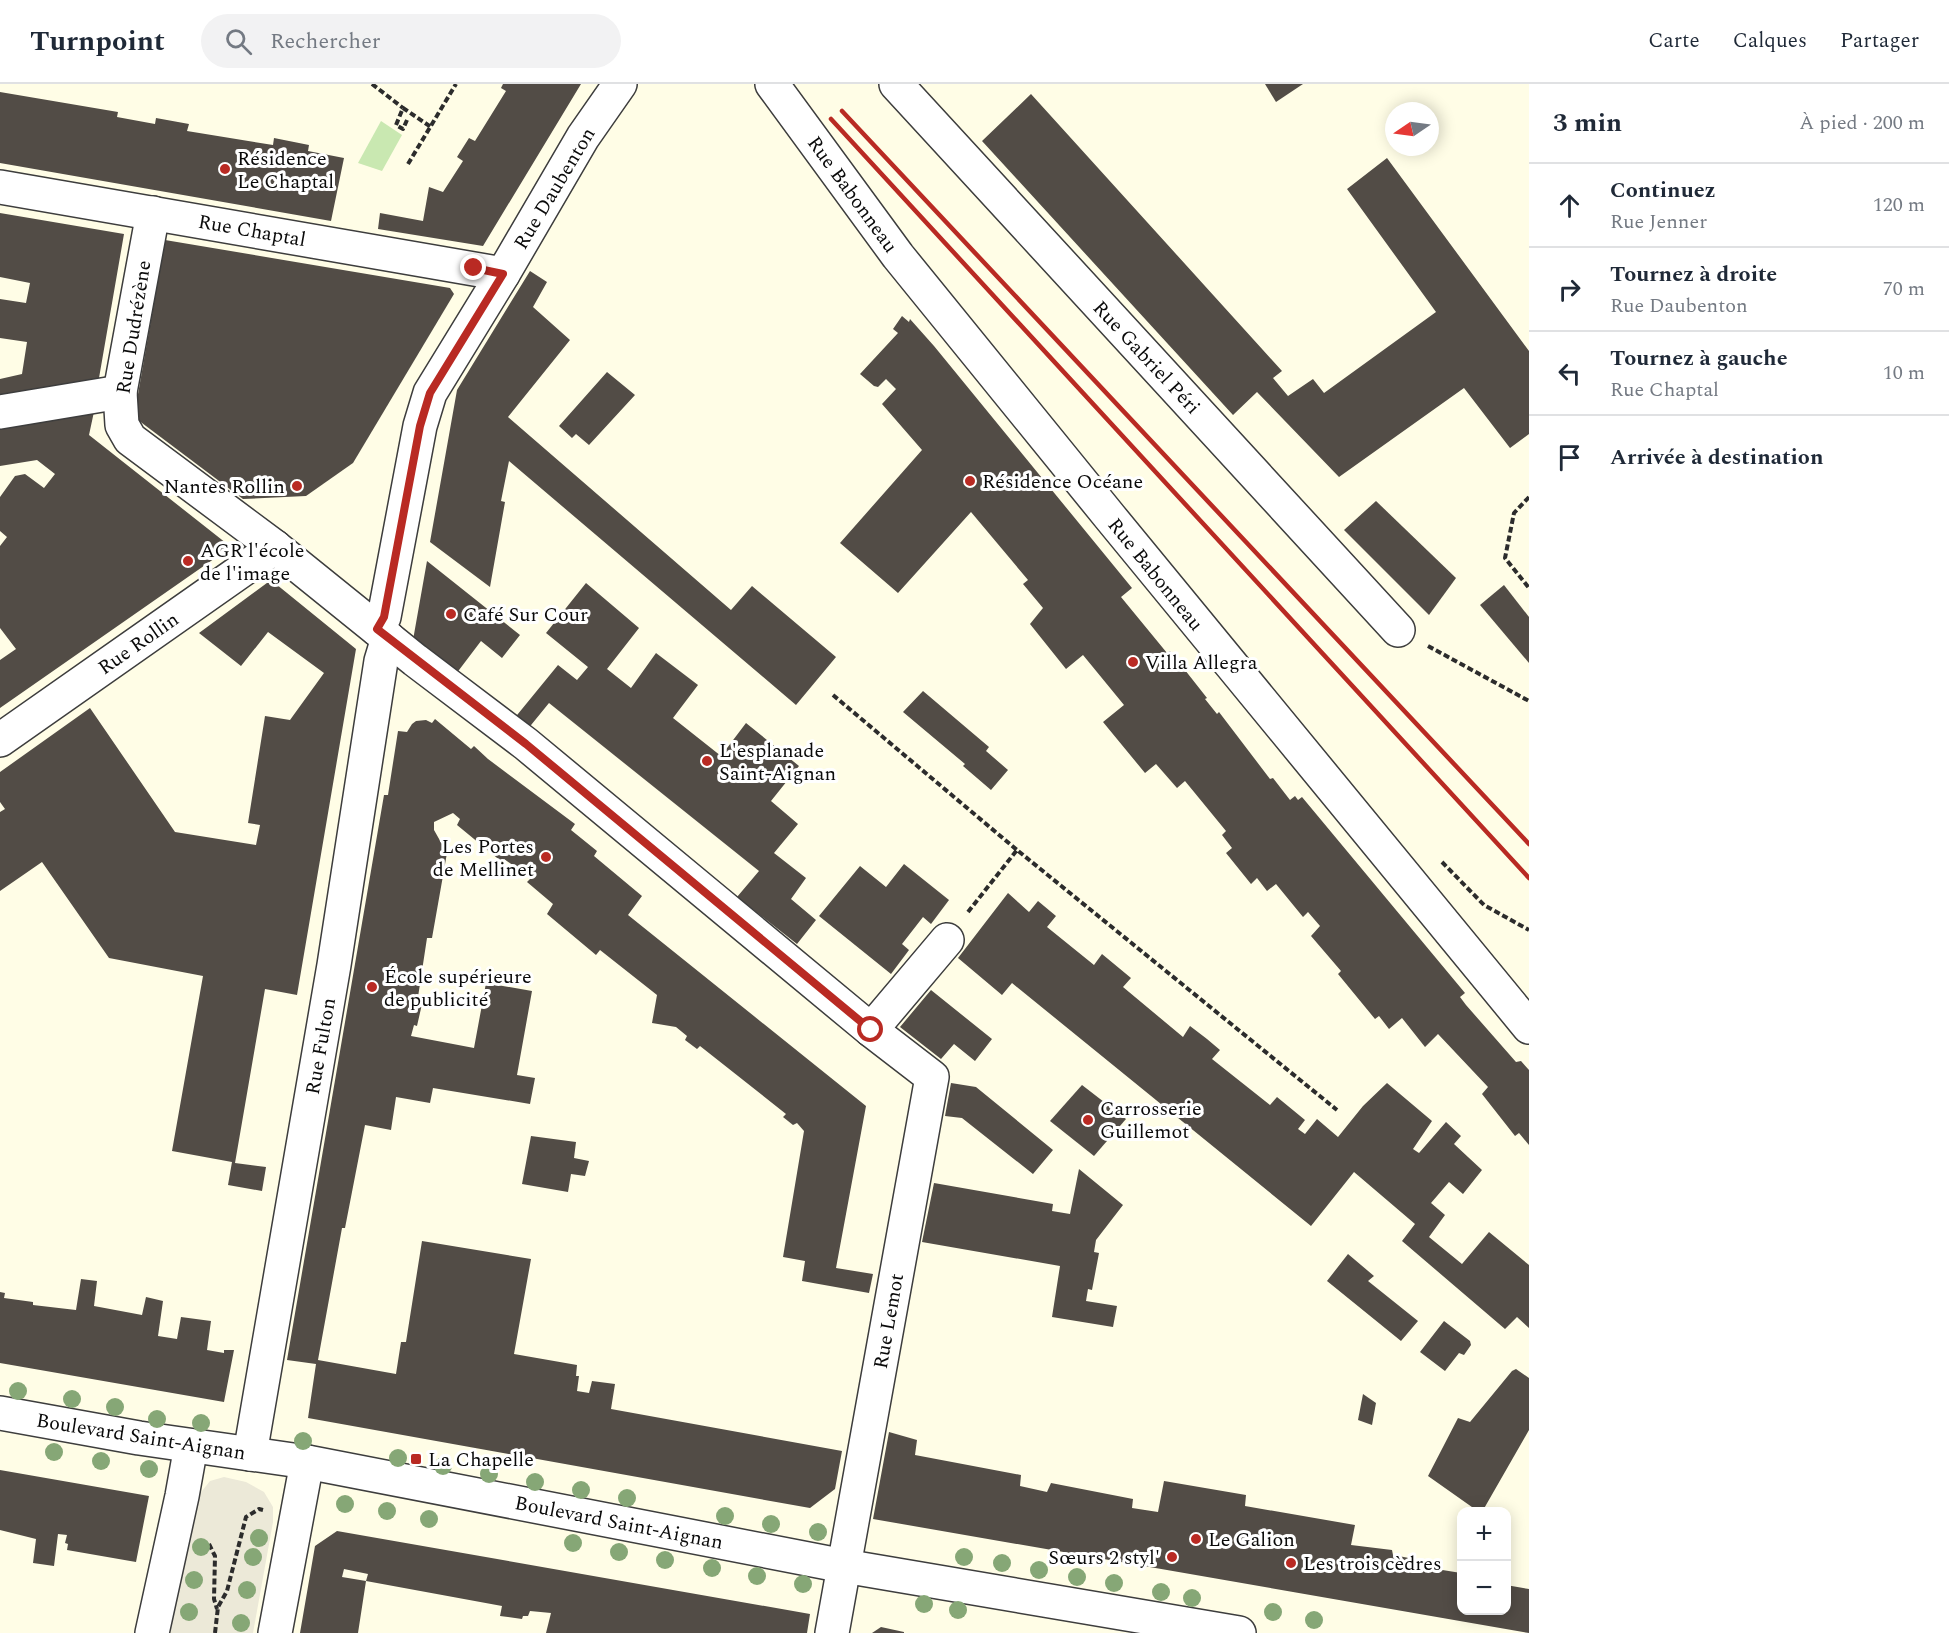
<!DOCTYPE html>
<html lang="fr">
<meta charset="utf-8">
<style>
:root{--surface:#fff;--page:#f2f2f3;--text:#1f2937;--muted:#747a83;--line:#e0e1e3}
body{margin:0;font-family:Spectral,serif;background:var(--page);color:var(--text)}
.controls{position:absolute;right:18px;bottom:18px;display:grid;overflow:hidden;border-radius:12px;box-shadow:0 3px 15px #0003}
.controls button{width:54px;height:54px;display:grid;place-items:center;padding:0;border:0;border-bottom:2px solid var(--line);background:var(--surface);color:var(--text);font:30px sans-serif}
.compass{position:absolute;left:1385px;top:18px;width:54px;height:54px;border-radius:50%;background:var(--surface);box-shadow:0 3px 15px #0003;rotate:257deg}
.stop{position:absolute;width:18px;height:18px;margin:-14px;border:4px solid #b92a23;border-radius:50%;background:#fff}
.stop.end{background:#b92a23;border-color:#fff;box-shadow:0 2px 6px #0008}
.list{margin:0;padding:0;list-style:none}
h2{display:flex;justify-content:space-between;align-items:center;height:78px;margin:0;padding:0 24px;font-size:26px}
h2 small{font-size:20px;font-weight:400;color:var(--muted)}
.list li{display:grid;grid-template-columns:39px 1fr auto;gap:18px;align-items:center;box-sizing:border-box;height:84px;padding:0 24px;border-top:2px solid var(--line)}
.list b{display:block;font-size:22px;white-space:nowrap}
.list p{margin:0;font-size:20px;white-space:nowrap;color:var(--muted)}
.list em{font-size:20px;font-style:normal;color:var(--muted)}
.icon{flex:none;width:33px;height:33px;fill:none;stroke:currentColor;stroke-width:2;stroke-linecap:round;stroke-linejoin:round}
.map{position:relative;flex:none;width:1529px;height:1549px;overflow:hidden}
header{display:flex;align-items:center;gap:36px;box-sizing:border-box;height:84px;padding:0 30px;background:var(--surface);border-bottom:2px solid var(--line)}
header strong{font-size:28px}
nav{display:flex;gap:33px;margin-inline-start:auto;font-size:21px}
.search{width:420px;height:54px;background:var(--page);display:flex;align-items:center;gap:15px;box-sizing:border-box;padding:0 21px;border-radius:33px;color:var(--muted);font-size:22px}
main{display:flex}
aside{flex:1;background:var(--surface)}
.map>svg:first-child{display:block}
.green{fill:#c9e8b1}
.plaza{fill:#ece9d8}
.building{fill:#524c46}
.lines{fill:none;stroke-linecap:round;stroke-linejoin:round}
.minor-casing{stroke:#3d3d3d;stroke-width:36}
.path{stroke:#2c2c2c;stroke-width:4;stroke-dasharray:6 3;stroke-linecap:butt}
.minor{stroke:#fff;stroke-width:33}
.rail{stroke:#b92a23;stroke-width:4.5}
.tree{fill:#86a776}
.route{stroke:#b92a23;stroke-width:8}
.poi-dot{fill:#b92a23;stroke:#fff;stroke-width:2}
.labels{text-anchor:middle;stroke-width:6;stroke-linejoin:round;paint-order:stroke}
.poi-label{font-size:20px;fill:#0a0a0a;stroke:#fff;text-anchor:start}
.street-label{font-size:20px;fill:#0a0a0a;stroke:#fff}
</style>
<header>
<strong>Turnpoint</strong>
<div class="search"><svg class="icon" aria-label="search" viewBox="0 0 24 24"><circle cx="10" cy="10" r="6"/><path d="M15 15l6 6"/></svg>Rechercher</div>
<nav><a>Carte</a><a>Calques</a><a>Partager</a></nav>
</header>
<main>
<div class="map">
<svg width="1529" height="1549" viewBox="0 0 1529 1549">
<rect width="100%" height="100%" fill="#fffde6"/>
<path class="green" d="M381 37 402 51 382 87 358 79Z"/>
<path class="plaza" d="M224 1393 246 1398 264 1408 273 1423V1438L253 1549H170L191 1427 198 1412 210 1397Z"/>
<g class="building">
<path d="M503 0H581L483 162 378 145 380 129 423 137 429 103 443 108 463 77 457 73 469 54 475 57 506 7 501 4Z"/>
<path d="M1265 0H1303L1276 18Z"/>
<path d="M0 8 118 28 117 33 155 40 156 34 189 40 187 47 273 61 274 54 309 61 308 67 344 74 331 137 0 79Z"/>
<path d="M1031 10 1282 287 1273 294 1288 312 1313 295 1324 309 1436 228 1347 105 1387 74 1529 267V350L1510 364 1464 304 1339 393 1257 308 1233 331 982 57Z"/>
<path d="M0 129 124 150 99 294 0 315V295L22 290 27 258 0 254V215L26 219 30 199 0 193Z"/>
<path d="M165 156 450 204 454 210 353 379 306 412 243 415 134 333Z"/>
<path d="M530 187 547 198 533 223 570 256 508 333 731 526 752 502 836 573 796 621 509 377 501 417 505 418 490 503 430 458 457 306Z"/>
<path d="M902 232 909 238 910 235 934 262 1132 504 1121 513 1167 569 1170 567 1207 614 1205 615 1217 630 1219 628 1270 695 1273 694 1290 716 1295 712 1298 716 1302 713 1465 909 1460 913 1466 921 1516 978 1521 977 1529 986V1061L1519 1049 1515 1052 1482 1010 1488 1003 1438 950 1425 963 1402 934 1389 945 1379 932 1375 935 1338 890 1341 887 1311 852 1320 842 1308 828 1303 833 1276 800 1267 807 1257 794 1251 800 1226 769 1232 764 1222 751 1226 747 1185 697 1177 704 1156 680 1145 689 1103 638 1124 621 1083 571 1066 585 1030 540 1043 524 1023 500 1028 496 971 428 898 509 840 459 922 366 882 320 896 305 886 295 878 303 874 302 860 290 898 249 893 245Z"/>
<path d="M607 288 635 311 589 361 576 350 572 354 559 342Z"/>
<path d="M95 323 89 351 231 463 0 624V576L16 565 0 544V462L7 453 0 447V413L15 392 25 390 44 404 55 390 37 376 0 382V341Z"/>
<path d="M1376 417 1456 494 1429 531 1344 446Z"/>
<path d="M427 477 520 551 502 574 481 557 456 590 413 556Z"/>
<path d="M271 496 356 565 297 911 265 905 235 1079 266 1083 262 1107 228 1101 232 1078 172 1067 203 892 109 874 42 778 0 807V728L5 725 0 718V688L90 624 175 748 256 761 260 741 248 739 265 632 290 636 324 589 268 548 241 582 199 549Z"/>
<path d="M586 499 639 544 607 585 631 604 656 569 698 601 673 634 721 672 746 639 799 682 771 717 798 740 774 769 806 794 791 815 816 836 797 860 737 813 759 787 549 619 527 646 513 636 558 581 577 596 588 583 546 549Z"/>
<path d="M1504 501 1529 533V579L1480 521Z"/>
<path d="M923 607 989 663 986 667 1008 686 991 706 963 682 965 680 903 628Z"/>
<path d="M435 635 471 665 474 662 488 675 575 740 571 746 597 767 594 772 642 812 628 831 866 1022 836 1184 873 1190 869 1209 802 1197 805 1177 783 1173 804 1047 797 1039 793 1041 783 1033 786 1030 700 962 697 965 685 956 687 952 676 943 652 939 657 911 600 866 596 871 547 830 553 820 527 798 531 794 504 775 502 778 457 741 460 735 453 729 434 738V746L447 769 432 854H427L418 913 420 914 419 920H422L417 942 414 941 411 952 474 964 486 899 532 907 517 991 535 994 530 1020 433 1004 430 1019 396 1013 391 1046 365 1041 345 1144H342L318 1276 396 1290 401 1258H406L422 1157 531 1175 514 1270 577 1281 576 1292H579L577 1307 589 1309 592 1297 615 1300 611 1325 842 1367 835 1405 810 1424 308 1334 316 1280 287 1276 384 711H388L398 647 407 648 412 640 416 637 426 636 432 639Z"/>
<path d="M904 780 949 816 931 840 923 833 902 860 909 866 891 890 819 832 860 782 886 803Z"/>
<path d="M1008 809 1029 828 1038 817 1056 832 1047 843 1094 881 1102 870 1131 894 1123 903 1183 953 1190 942 1207 955 1220 966 1212 975 1270 1021 1277 1013 1305 1036 1298 1045 1305 1050 1317 1035 1338 1053 1363 1022 1387 999 1432 1037 1413 1065 1419 1069 1446 1038 1461 1052 1454 1060 1482 1086 1463 1110 1449 1098 1431 1119 1445 1131 1429 1153 1462 1180 1489 1148 1529 1181V1244L1517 1233 1505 1245 1402 1157 1415 1140 1354 1088 1311 1142 1012 899 1002 911 958 874Z"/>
<path d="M931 906 992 955 975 977 954 960 941 975 900 943Z"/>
<path d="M951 999 976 1003 1053 1066 1033 1090 962 1034 945 1032Z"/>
<path d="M1082 1001 1126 1035 1094 1072 1050 1037Z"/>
<path d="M531 1052 576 1058 574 1074 589 1077 585 1092 571 1090 568 1108 522 1100Z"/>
<path d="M1079 1085 1123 1121 1096 1156 1094 1168 1099 1169 1092 1206 1088 1205 1086 1217 1117 1222 1113 1243 1052 1233 1060 1182 922 1158 934 1099 1053 1120 1052 1127 1070 1130Z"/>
<path d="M1348 1170 1374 1192 1368 1197 1418 1237 1401 1257 1327 1197Z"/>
<path d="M81 1195 97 1197 94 1222 142 1231 146 1213 163 1217 158 1252 177 1255 181 1233 211 1237 207 1266 224 1269V1266H234L224 1318 0 1279V1208L5 1209 4 1214 33 1218V1221L76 1226Z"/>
<path d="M1444 1237 1470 1257 1471 1261 1464 1271 1459 1269 1445 1287 1420 1268Z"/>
<path d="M1516 1285 1529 1294V1346L1482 1428H1479L1428 1392 1458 1334 1470 1338 1512 1287Z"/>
<path d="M1363 1310 1376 1319 1372 1341 1358 1336Z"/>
<path d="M889 1348 917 1356 915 1371 1021 1391 1020 1402 1047 1408 1051 1399 1133 1415 1132 1424 1158 1428 1164 1397 1246 1411 1245 1422 1355 1441 1351 1461 1392 1466 1393 1471 1425 1477 1424 1483 1461 1489V1527H1506V1501L1529 1505V1549L873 1435Z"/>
<path d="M0 1386 149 1412 136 1478 67 1466 68 1460 65 1459 67 1451 58 1450 54 1482 33 1479 36 1455 0 1446Z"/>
<path d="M337 1447 810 1530 807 1549H546L551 1529 530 1527 528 1532H523L522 1535 500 1532 502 1522 366 1497 368 1490 344 1485 342 1493 366 1497 358 1549H300L315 1462Z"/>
<path d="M881 1543 904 1548V1549H872Z"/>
</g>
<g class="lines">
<defs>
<g id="minor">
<path d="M772 0 898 172 1110 433 1529 943"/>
<path d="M896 0 1398 546"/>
<path d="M0 103 503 190"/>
<path d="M153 129 120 308 122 341 130 355 275 463 415 576 526 660 871 946 932 993 832 1549"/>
<path d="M0 328 120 308"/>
<path d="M377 545 384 533 420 342 430 309 503 190 583 53 620 0"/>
<path d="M0 656 275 463"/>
<path d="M871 946 947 856"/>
<path d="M0 1329 139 1354 307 1378 844 1482 1239 1549"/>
<path d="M250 1370 334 881 381 577 388 554"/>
<path d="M152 1549 182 1412 191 1362"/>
<path d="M275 1549 307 1378"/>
</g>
</defs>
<use href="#minor" class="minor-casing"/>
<g class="path">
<path d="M372 0 403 24"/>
<path d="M407 36 403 45 396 41 403 24 431 43"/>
<path d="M408 80 456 0"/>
<path d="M1529 413 1514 429 1505 474 1529 504"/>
<path d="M1428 562 1529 617"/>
<path d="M833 611 1017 766"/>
<path d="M1442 778 1484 821 1529 846"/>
<path d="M968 828 1017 766 1337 1026"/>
<path d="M209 1460 215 1472 214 1515 217 1525"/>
<path d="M215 1549 218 1523 227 1507 246 1433 259 1425 263 1426"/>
</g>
<use href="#minor" class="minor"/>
<g class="rail">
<path d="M842 27 1529 760"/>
<path d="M831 35 1529 794"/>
</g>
</g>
<g class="tree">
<circle cx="18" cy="1307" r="9"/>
<circle cx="72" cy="1315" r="9"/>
<circle cx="115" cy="1323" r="9"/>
<circle cx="157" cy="1335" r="9"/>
<circle cx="201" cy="1339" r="9"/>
<circle cx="303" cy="1357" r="9"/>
<circle cx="54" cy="1368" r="9"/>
<circle cx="398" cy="1374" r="9"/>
<circle cx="101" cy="1377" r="9"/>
<circle cx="443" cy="1382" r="9"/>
<circle cx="149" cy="1385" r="9"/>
<circle cx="489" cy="1390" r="9"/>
<circle cx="535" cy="1398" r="9"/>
<circle cx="581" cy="1406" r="9"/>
<circle cx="627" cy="1414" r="9"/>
<circle cx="345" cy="1420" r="9"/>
<circle cx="387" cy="1427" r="9"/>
<circle cx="725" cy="1432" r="9"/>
<circle cx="429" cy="1435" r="9"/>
<circle cx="771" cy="1440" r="9"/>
<circle cx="818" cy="1448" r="9"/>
<circle cx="259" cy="1454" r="9"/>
<circle cx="573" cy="1459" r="9"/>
<circle cx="201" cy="1463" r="9"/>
<circle cx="619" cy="1468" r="9"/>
<circle cx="253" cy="1473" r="9"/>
<circle cx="964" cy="1473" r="9"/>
<circle cx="665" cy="1476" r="9"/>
<circle cx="1002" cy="1479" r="9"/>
<circle cx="712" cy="1484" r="9"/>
<circle cx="1039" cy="1486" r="9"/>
<circle cx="757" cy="1492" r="9"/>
<circle cx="1077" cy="1493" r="9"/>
<circle cx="194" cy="1496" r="9"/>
<circle cx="1114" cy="1499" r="9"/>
<circle cx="803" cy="1500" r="9"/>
<circle cx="247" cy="1506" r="9"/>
<circle cx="1161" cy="1508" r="9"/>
<circle cx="1192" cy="1514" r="9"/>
<circle cx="924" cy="1520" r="9"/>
<circle cx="958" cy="1526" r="9"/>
<circle cx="189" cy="1528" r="9"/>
<circle cx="1273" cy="1528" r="9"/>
<circle cx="1314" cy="1536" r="9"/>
<circle cx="241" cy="1539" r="9"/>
</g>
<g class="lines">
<path class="route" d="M474 184 503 190 430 309 420 342 384 533 377 545 526 660 871 946"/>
</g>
<g class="poi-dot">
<circle cx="225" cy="85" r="6"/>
<circle cx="970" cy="397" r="6"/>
<circle cx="297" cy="402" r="6"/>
<circle cx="188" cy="477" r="6"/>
<circle cx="451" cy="530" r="6"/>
<circle cx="1133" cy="578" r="6"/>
<circle cx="707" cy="677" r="6"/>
<circle cx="546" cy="773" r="6"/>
<circle cx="372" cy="903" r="6"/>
<circle cx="1088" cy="1036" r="6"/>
<rect x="410" y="1369" width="12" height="12" rx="3"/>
<circle cx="1196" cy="1455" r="6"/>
<circle cx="1172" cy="1473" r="6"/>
<circle cx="1291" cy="1479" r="6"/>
</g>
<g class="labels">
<g class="poi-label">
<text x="237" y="81">Résidence<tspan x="237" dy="23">Le Chaptal</tspan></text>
<text x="982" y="404">Résidence Océane</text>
<text x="285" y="409" text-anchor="end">Nantes Rollin</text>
<text x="200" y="473">AGR l'école<tspan x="200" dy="23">de l'image</tspan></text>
<text x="463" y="537">Café Sur Cour</text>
<text x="1145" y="585">Villa Allegra</text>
<text x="719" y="673">L'esplanade<tspan x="719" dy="23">Saint-Aignan</tspan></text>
<text x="534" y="769" text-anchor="end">Les Portes<tspan x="534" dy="23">de Mellinet</tspan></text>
<text x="384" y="899">École supérieure<tspan x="384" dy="23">de publicité</tspan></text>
<text x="1100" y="1031">Carrosserie<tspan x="1100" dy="23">Guillemot</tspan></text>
<text x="428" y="1382">La Chapelle</text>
<text x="1208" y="1462">Le Galion</text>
<text x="1160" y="1480" text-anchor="end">Sœurs 2 styl'</text>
<text x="1303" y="1486">Les trois cèdres</text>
</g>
<g class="street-label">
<text transform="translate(554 104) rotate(-59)" y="7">Rue Daubenton</text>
<text transform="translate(853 110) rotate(54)" y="7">Rue Babonneau</text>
<text transform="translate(252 146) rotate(10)" y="7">Rue Chaptal</text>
<text transform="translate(133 243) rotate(-81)" y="7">Rue Dudrézène</text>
<text transform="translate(1147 273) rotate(47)" y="7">Rue Gabriel Péri</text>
<text transform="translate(1156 490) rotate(51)" y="7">Rue Babonneau</text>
<text transform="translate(138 559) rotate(-35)" y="7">Rue Rollin</text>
<text transform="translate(320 962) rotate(-80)" y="7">Rue Fulton</text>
<text transform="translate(888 1237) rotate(-80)" y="7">Rue Lemot</text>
<text transform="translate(141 1352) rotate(9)" y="7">Boulevard Saint-Aignan</text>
<text transform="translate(619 1438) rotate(11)" y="7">Boulevard Saint-Aignan</text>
</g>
</g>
</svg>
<div class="controls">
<button>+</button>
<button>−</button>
</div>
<svg class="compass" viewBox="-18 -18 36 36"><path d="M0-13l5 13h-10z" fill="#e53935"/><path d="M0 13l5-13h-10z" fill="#747a83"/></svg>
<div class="stop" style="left:871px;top:946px"></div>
<div class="stop end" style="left:474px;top:184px"></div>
</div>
<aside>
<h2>3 min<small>À pied · 200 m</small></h2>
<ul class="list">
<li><svg class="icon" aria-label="ahead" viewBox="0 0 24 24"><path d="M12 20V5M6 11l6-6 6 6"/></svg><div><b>Continuez</b><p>Rue Jenner</p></div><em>120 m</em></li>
<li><svg class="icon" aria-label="right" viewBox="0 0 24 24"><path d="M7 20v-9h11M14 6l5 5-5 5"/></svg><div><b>Tournez à droite</b><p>Rue Daubenton</p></div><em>70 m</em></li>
<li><svg class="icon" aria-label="left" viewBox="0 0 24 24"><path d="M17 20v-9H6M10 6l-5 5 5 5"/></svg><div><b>Tournez à gauche</b><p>Rue Chaptal</p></div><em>10 m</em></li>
<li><svg class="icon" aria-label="arrive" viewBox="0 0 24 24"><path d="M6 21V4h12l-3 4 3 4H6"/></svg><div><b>Arrivée à destination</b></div></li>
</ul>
</aside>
</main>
